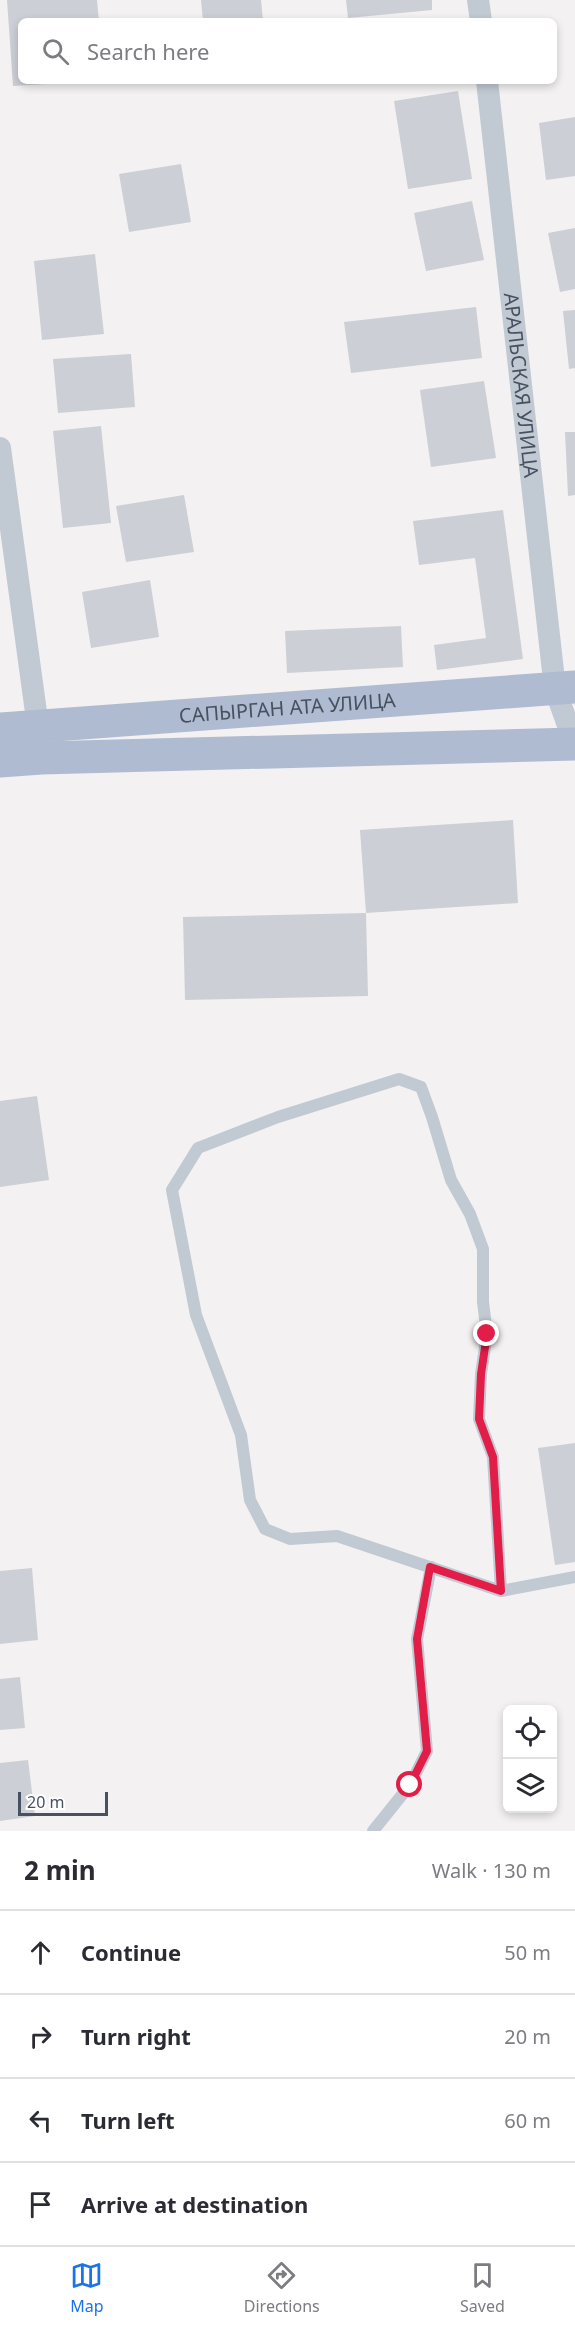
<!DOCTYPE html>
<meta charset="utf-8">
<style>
:root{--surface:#fff;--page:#f2f2f3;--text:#2b2b33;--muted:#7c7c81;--line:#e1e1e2;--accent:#1a73e8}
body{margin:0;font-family:"Noto Sans",sans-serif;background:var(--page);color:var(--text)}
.controls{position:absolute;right:18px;bottom:18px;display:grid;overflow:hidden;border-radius:9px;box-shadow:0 3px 9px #0003}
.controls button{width:54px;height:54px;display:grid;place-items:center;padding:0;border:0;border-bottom:2px solid var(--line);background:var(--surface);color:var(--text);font:30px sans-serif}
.scale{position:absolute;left:18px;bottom:15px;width:90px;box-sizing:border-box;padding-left:6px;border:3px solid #475160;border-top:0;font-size:16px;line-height:21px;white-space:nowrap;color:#475160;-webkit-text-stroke:4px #fff;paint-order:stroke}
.stop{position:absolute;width:18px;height:18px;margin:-14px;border:4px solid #e11d48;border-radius:50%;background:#fff}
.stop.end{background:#e11d48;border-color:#fff;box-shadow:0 2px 6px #0008}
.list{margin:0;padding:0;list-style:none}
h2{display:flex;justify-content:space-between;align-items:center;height:78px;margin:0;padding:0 24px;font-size:26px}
h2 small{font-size:20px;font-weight:400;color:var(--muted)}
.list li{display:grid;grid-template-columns:39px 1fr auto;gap:18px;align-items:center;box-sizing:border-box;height:84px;padding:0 24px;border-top:2px solid var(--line)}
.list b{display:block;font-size:22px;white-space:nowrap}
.list em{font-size:20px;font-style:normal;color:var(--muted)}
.icon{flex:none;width:33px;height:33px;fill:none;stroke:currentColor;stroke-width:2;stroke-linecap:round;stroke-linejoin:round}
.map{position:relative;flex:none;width:575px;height:1831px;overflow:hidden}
.search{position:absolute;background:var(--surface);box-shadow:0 3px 9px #0003;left:18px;right:18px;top:18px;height:66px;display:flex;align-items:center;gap:15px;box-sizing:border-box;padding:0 21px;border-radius:9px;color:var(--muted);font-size:22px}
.sheet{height:414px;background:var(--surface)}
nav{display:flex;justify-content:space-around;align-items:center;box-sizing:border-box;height:84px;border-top:2px solid var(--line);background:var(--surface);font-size:16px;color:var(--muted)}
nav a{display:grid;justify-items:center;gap:3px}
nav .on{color:var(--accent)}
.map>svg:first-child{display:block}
.building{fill:#cdcfd6}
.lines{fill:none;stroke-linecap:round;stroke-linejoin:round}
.lane{stroke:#c1c9d3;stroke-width:12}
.street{stroke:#c1c9d3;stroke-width:22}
.primary{stroke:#afbbd1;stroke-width:33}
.route{stroke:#e11d48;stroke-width:8}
.labels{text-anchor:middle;stroke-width:4.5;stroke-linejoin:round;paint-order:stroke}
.street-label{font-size:20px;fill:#475160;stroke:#fff}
</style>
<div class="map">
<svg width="575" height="1831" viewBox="0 0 575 1831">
<rect width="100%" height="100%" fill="#f3f1f1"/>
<g class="building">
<path d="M7 0H97L99 21H21V81H62V83L13 86Z"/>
<path d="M201 0H261L263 21H203Z"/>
<path d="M346 0H432V10L348 18Z"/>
<path d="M458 91 472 179 408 189 394 101Z"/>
<path d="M575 117V176L546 180 539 123Z"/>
<path d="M181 164 191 222 129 232 119 174Z"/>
<path d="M472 201 484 260 426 271 414 213Z"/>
<path d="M575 228V289L560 292 548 233Z"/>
<path d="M95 254 104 334 42 340 34 261Z"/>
<path d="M476 307 482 358 351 373 344 322Z"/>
<path d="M575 310V368L569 369 563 311Z"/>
<path d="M131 354 135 407 58 413 53 359Z"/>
<path d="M484 381 496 458 431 467 420 390Z"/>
<path d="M101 426 111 523 63 528 53 431Z"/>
<path d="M565 432H575V495L568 496Z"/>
<path d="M184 495 194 552 126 562 116 506Z"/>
<path d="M503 510 523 659 437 670 434 645 486 638 475 558 419 565 413 521Z"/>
<path d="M150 580 159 637 91 648 82 592Z"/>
<path d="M401 626 403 667 287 673 285 631Z"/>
<path d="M513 820 518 903 366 913 360 830Z"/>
<path d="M366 913 368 996 185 1000 183 917Z"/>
<path d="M37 1096 49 1180 0 1187V1101Z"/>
<path d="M575 1443V1562L555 1565 538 1448Z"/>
<path d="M32 1568 38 1640 0 1644V1571Z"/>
<path d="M20 1677 25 1728 0 1730V1679Z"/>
<path d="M28 1760 35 1816 0 1821V1763Z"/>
</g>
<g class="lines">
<g class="lane">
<path d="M501 1591 493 1457 479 1419 481 1374 487 1334 483 1302V1249L470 1214 451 1180 432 1117 421 1087 399 1079 278 1117 198 1148 172 1190 196 1315 241 1435 250 1500 265 1529 290 1539 337 1536 501 1591 575 1577"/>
<path d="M373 1831 410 1785 427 1751 417 1639 431 1567"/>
</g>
<g class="street">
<path d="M478 0 481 21"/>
<path id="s1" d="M487 81 555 689 575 745"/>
<path d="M0 448 38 727"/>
</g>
<g class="primary">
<path id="s2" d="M0 729 575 687"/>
<path d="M0 761 41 758 575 744"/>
</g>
</g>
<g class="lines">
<path class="route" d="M410 1785 427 1751 417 1639 430 1567 501 1591 493 1457 479 1419 481 1374 487 1334"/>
</g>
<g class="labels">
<g class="street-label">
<text dy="7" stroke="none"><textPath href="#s1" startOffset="306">АРАЛЬСКАЯ УЛИЦА</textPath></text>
<text dy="7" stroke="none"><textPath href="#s2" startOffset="288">САПЫРГАН АТА УЛИЦА</textPath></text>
</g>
</g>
</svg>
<div class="controls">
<button><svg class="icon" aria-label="locate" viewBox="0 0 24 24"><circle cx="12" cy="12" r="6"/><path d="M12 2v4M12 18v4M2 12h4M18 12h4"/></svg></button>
<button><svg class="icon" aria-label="layers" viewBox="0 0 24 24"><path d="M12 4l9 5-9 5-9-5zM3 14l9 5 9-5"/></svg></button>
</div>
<div class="scale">20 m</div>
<div class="stop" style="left:410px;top:1785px"></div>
<div class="stop end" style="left:487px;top:1334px"></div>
<div class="search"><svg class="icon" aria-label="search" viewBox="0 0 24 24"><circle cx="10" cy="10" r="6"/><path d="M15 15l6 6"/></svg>Search here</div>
</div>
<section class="sheet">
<h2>2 min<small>Walk · 130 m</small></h2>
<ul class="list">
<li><svg class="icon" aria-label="ahead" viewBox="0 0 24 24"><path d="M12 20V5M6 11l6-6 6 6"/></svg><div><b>Continue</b></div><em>50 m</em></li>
<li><svg class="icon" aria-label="right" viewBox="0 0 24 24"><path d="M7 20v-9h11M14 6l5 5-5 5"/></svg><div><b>Turn right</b></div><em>20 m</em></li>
<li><svg class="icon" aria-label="left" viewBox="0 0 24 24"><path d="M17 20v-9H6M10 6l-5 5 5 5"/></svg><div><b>Turn left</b></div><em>60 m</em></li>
<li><svg class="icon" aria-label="arrive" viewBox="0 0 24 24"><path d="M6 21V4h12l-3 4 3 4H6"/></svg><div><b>Arrive at destination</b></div></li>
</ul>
</section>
<nav>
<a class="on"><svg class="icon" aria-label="map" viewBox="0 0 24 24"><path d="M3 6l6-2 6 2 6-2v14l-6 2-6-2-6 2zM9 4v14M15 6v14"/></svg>Map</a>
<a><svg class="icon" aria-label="directions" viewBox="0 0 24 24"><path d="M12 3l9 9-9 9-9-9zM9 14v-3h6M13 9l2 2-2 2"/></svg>Directions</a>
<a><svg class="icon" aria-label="saved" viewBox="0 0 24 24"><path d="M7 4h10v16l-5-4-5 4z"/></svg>Saved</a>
</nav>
